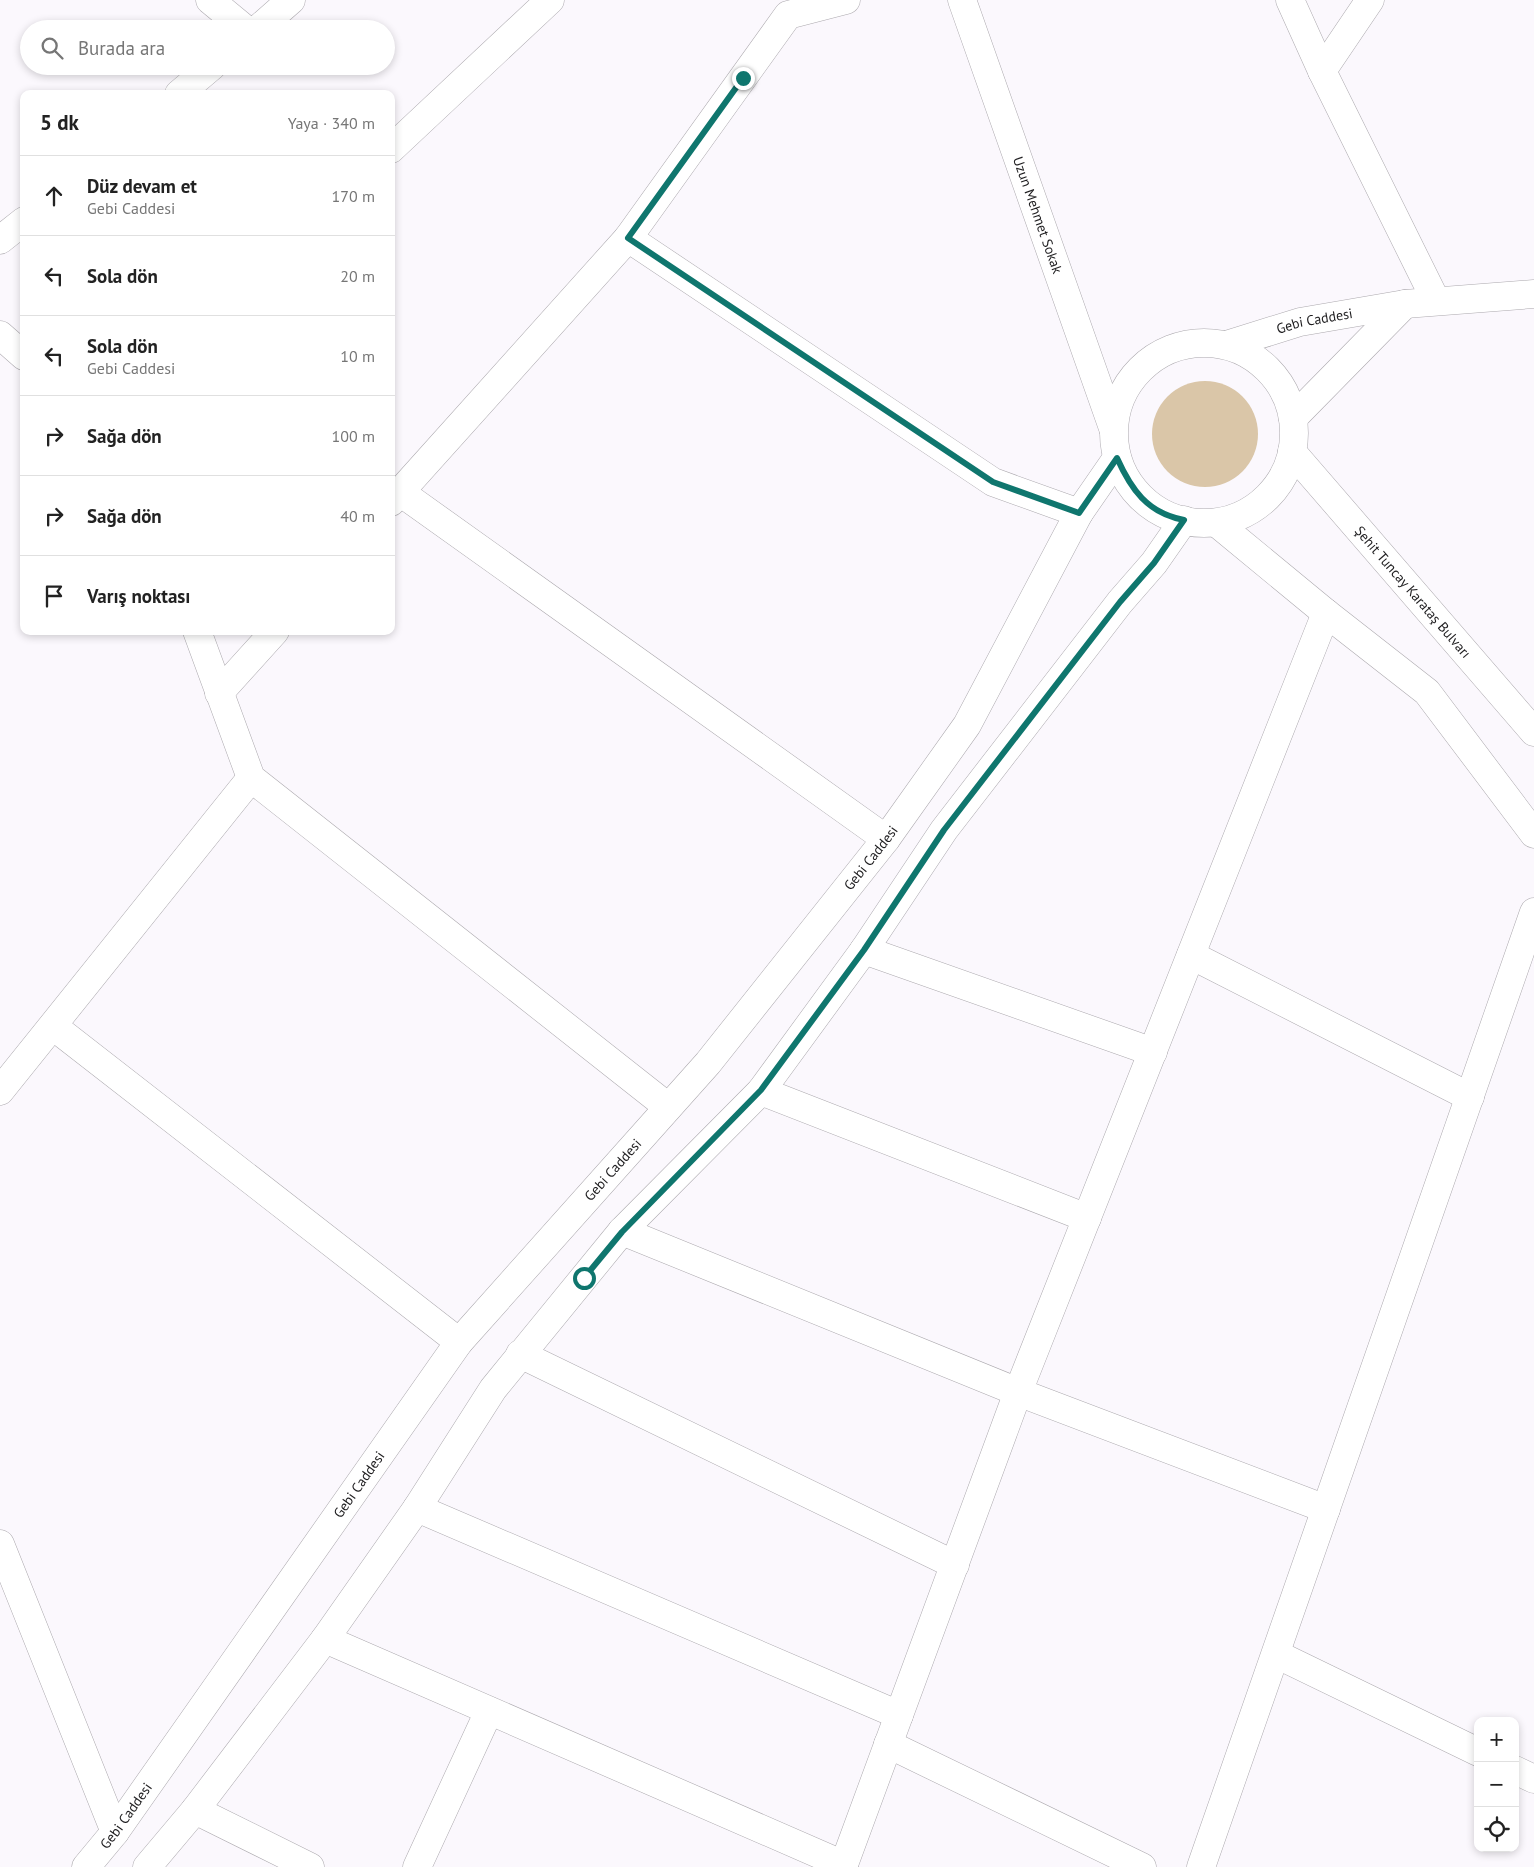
<!DOCTYPE html>
<html lang="tr">
<meta charset="utf-8">
<style>
:root{--surface:#fff;--page:#f6f6f6;--text:#222;--muted:#767676;--line:#e0e0e0}
body{margin:0;font-family:"PT Sans",sans-serif;background:var(--page);color:var(--text)}
.controls{position:absolute;right:15px;bottom:15px;display:grid;overflow:hidden;border-radius:10px;box-shadow:0 2px 8px #0003}
.controls button{width:45px;height:45px;display:grid;place-items:center;padding:0;border:0;border-bottom:1px solid var(--line);background:var(--surface);color:var(--text);font:25px sans-serif}
.stop{position:absolute;width:15px;height:15px;margin:-11px;border:4px solid #0f766e;border-radius:50%;background:#fff}
.stop.end{background:#0f766e;border-color:#fff;box-shadow:0 1px 5px #0008}
.list{margin:0;padding:0;list-style:none}
h2{display:flex;justify-content:space-between;align-items:center;height:65px;margin:0;padding:0 20px;font-size:21px}
h2 small{font-size:16px;font-weight:400;color:var(--muted)}
.list li{display:grid;grid-template-columns:32px 1fr auto;gap:15px;align-items:center;box-sizing:border-box;height:80px;padding:0 20px;border-top:1px solid var(--line)}
.list b{display:block;font-size:19px;white-space:nowrap}
.list p{margin:0;font-size:16px;white-space:nowrap;color:var(--muted)}
.list em{font-size:16px;font-style:normal;color:var(--muted)}
.icon{flex:none;width:28px;height:28px;fill:none;stroke:currentColor;stroke-width:2;stroke-linecap:round;stroke-linejoin:round}
.map{position:relative;flex:none;width:1534px;height:1867px;overflow:hidden}
.search{position:absolute;background:var(--surface);box-shadow:0 2px 8px #0003;left:20px;top:20px;width:375px;height:55px;display:flex;align-items:center;gap:12px;box-sizing:border-box;padding:0 18px;border-radius:28px;color:var(--muted);font-size:19px}
.panel{position:absolute;background:var(--surface);box-shadow:0 2px 8px #0003;left:20px;top:90px;width:375px;height:545px;border-radius:10px}
.map>svg:first-child{display:block}
.green{fill:#dac6a8}
.lines{fill:none;stroke-linecap:round;stroke-linejoin:round}
.minor-casing{stroke:#aca9ae;stroke-width:29}
.major-casing{stroke:#aca9ae;stroke-width:29}
.minor{stroke:#fff;stroke-width:28}
.major{stroke:#fff;stroke-width:28}
.route{stroke:#0f766e;stroke-width:6}
.labels{text-anchor:middle;stroke-width:4.5;stroke-linejoin:round;paint-order:stroke}
.street-label{font-size:14px;fill:#1e1d1f;stroke:#fff}
</style>
<div class="map">
<svg width="1534" height="1867" viewBox="0 0 1534 1867">
<rect width="100%" height="100%" fill="#fbf8fd"/>
<circle class="green" cx="1205" cy="434" r="53"/>
<g class="lines">
<defs>
<g id="minor">
<path d="M210 0 245 29"/>
<path id="s1" d="M962 0 1113 428"/>
<path d="M1290 0 1322 71 1436 301"/>
<path d="M258 29 291 0"/>
<path d="M1322 71 1370 0"/>
<path d="M179 94 212 66"/>
<path d="M391 149 550 0"/>
<path d="M628 238 788 15 846 0"/>
<path d="M0 240 24 221"/>
<path d="M0 335 24 356"/>
<path d="M400 492 886 839"/>
<path d="M391 502 628 238 993 482 1079 513"/>
<path d="M197 631 251 778 668 1107"/>
<path d="M219 693 275 631"/>
<path d="M864 950 1153 1052"/>
<path d="M1191 955 1470 1097"/>
<path d="M53 1026 459 1342"/>
<path d="M0 1091 251 778"/>
<path d="M761 1091 1087 1218"/>
<path d="M622 1231 1018 1392 1326 1509"/>
<path d="M520 1354 955 1565"/>
<path d="M417 1508 899 1715"/>
<path d="M0 1544 115 1832"/>
<path d="M325 1639 844 1865"/>
<path d="M1276 1654 1478 1752"/>
<path d="M888 1744 1142 1867"/>
<path d="M1515 1770 1534 1779"/>
<path d="M195 1810 310 1867"/>
<path d="M417 1867 489 1711"/>
<path d="M843 1867 1018 1392 1326 613"/>
<path d="M1201 1867 1534 912"/>
</g>
<g id="major">
<circle cx="1204" cy="433" r="90"/>
<path id="s2" d="M1226 345 1300 322 1405 304 1534 294"/>
<path d="M1293 418 1405 304"/>
<path id="s3" d="M1292 452 1534 732"/>
<path d="M1218 524 1326 613 1427 692 1534 834"/>
<path id="s4" d="M86 1867 115 1832 459 1342 708 1063 886 839 967 725 1079 513 1117 458"/>
<path d="M147 1867 195 1810 325 1639 417 1508 493 1389 622 1231 761 1091 864 950 944 830 1120 602 1154 563 1184 520"/>
</g>
</defs>
<use href="#minor" class="minor-casing"/>
<use href="#major" class="major-casing"/>
<use href="#minor" class="minor"/>
<use href="#major" class="major"/>
</g>
<g class="lines">
<path class="route" d="M584 1278 622 1232 761 1090 864 950 944 830 1120 602 1154 563 1184 520C1147 513 1131 489 1117 458L1079 513 993 482 628 238 743 78"/>
</g>
<g class="labels">
<g class="street-label">
<text dy="5" stroke="none"><textPath href="#s1" startOffset="228">Uzun Mehmet Sokak</textPath></text>
<text dy="5" stroke="none"><textPath href="#s2" startOffset="92">Gebi Caddesi</textPath></text>
<text dy="5" stroke="none"><textPath href="#s3" startOffset="185">Şehit Tuncay Karataş Bulvarı</textPath></text>
<text dy="5" stroke="none"><textPath href="#s4" startOffset="1280">Gebi Caddesi</textPath></text>
<text dy="5" stroke="none"><textPath href="#s4" startOffset="875">Gebi Caddesi</textPath></text>
<text dy="5" stroke="none"><textPath href="#s4" startOffset="470">Gebi Caddesi</textPath></text>
<text dy="5" stroke="none"><textPath href="#s4" startOffset="65">Gebi Caddesi</textPath></text>
</g>
</g>
</svg>
<div class="controls">
<button>+</button>
<button>−</button>
<button><svg class="icon" aria-label="locate" viewBox="0 0 24 24"><circle cx="12" cy="12" r="6"/><path d="M12 2v4M12 18v4M2 12h4M18 12h4"/></svg></button>
</div>
<div class="stop" style="left:584px;top:1278px"></div>
<div class="stop end" style="left:743px;top:78px"></div>
<div class="search"><svg class="icon" aria-label="search" viewBox="0 0 24 24"><circle cx="10" cy="10" r="6"/><path d="M15 15l6 6"/></svg>Burada ara</div>
<section class="panel">
<h2>5 dk<small>Yaya · 340 m</small></h2>
<ul class="list">
<li><svg class="icon" aria-label="ahead" viewBox="0 0 24 24"><path d="M12 20V5M6 11l6-6 6 6"/></svg><div><b>Düz devam et</b><p>Gebi Caddesi</p></div><em>170 m</em></li>
<li><svg class="icon" aria-label="left" viewBox="0 0 24 24"><path d="M17 20v-9H6M10 6l-5 5 5 5"/></svg><div><b>Sola dön</b></div><em>20 m</em></li>
<li><svg class="icon" aria-label="left" viewBox="0 0 24 24"><path d="M17 20v-9H6M10 6l-5 5 5 5"/></svg><div><b>Sola dön</b><p>Gebi Caddesi</p></div><em>10 m</em></li>
<li><svg class="icon" aria-label="right" viewBox="0 0 24 24"><path d="M7 20v-9h11M14 6l5 5-5 5"/></svg><div><b>Sağa dön</b></div><em>100 m</em></li>
<li><svg class="icon" aria-label="right" viewBox="0 0 24 24"><path d="M7 20v-9h11M14 6l5 5-5 5"/></svg><div><b>Sağa dön</b></div><em>40 m</em></li>
<li><svg class="icon" aria-label="arrive" viewBox="0 0 24 24"><path d="M6 21V4h12l-3 4 3 4H6"/></svg><div><b>Varış noktası</b></div></li>
</ul>
</section>
</div>
